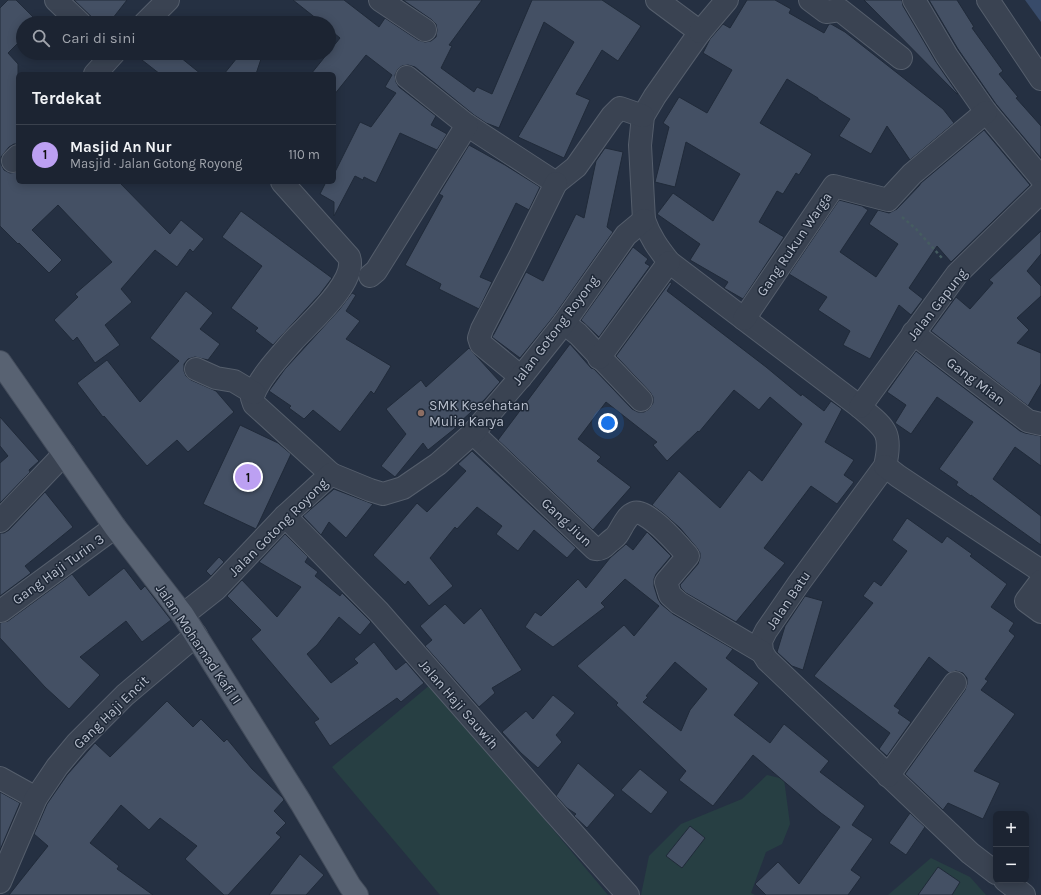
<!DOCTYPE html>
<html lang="id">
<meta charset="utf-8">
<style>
:root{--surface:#1c2432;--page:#252c3a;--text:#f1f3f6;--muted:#a0a4ac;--line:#3a414d;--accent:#bca0f2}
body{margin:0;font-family:Karla,sans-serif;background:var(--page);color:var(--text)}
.controls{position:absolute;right:12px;bottom:12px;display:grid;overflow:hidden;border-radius:6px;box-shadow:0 2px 10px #0003}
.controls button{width:36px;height:36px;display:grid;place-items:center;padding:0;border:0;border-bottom:1px solid var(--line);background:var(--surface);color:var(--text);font:20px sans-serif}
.you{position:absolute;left:608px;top:423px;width:14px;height:14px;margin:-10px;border:3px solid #fff;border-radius:50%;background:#1a73e8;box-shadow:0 0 0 6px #1a73e833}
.badge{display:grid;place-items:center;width:26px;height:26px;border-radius:50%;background:var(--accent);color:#111;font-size:13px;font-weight:700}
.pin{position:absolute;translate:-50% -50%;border:2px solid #fff;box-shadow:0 1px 4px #0006}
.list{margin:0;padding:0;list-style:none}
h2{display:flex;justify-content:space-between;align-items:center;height:52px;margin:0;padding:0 16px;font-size:17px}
h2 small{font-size:13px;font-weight:400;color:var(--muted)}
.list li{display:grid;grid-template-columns:26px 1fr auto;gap:12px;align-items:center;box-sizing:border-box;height:60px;padding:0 16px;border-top:1px solid var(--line)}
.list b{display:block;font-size:15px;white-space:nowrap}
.list p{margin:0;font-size:13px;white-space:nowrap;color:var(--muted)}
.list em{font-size:13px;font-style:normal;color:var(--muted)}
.icon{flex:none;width:22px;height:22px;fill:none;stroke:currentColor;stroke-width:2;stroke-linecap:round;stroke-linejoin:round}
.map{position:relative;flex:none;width:1041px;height:895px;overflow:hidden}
.search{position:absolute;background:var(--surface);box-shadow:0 2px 10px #0003;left:16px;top:16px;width:320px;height:44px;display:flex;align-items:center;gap:10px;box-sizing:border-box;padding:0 14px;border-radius:22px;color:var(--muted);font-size:15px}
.panel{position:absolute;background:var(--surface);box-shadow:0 2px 10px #0003;left:16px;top:72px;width:320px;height:112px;border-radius:6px}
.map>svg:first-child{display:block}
.green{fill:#273f43}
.water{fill:#384b6a}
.building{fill:#445064;stroke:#202a39;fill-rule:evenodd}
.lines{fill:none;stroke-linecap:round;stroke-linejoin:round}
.minor-casing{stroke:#555e6c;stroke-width:24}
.major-casing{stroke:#434c5b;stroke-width:24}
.path{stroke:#455c60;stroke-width:2.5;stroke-dasharray:3 3;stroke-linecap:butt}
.minor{stroke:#3a4352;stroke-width:22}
.major{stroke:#586272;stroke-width:22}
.education-dot{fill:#8d6e63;stroke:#1e2837;stroke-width:1.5}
.labels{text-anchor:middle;stroke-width:3;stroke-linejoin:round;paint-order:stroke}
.street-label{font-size:14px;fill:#b7becc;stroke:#1e2837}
.poi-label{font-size:14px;fill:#b7becc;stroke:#1e2837;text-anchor:start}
</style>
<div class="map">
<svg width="1041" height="895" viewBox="0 0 1041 895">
<rect width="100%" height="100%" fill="#253042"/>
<g class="green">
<path d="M431 684 608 895H440L332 767Z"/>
<path d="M767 775 784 779 790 824 782 844 766 852 751 893 755 895H641L649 856 681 824 742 799Z"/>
<path d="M931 858 970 877 986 895H888Z"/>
</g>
<path class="water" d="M1025 0H1041V22Z"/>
<g class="building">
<path d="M8 0H16L39 23H23V48L18 43 8 53 18 64V144H14L9 147 1 157V164L4 170 10 173 18 172V182H119L170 234 181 220 204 239 193 252 190 249 177 267 155 250 121 289 132 302 105 325 120 345 95 363 77 337 73 341 54 320 78 297 75 294 112 262 58 205 32 230 62 260 49 273 19 243 18 244 0 226V8Z"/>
<path d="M74 0H127L109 23H98Z"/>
<path d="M293 0H344L379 27 385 18 418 40 425 42 431 41 436 37 437 30 436 24 432 20 403 0H482L449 45 452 46 441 68 474 92 477 87 492 94 532 0H602L641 26 618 61 602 50 576 94 590 100 564 158 518 137 574 42 544 22 499 128 486 123 474 115 415 67 408 65 402 66 398 69 395 75 396 82 399 87 436 116 431 125 447 134 437 150 400 133 376 183 364 177 363 180 355 176 334 216V202L320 194 326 182H334V174L360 122 371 127 396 93 385 87 392 75 366 55 334 95V74H311L340 38 329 29V23H322Z"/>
<path d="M747 0H775L791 9 789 13 824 33 829 24H831L845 32 943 109 954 123 910 160 887 126 871 154 839 136 850 119 818 99V98L787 79 760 123 812 154 799 175 796 173 783 194 777 191 759 222 784 237 743 299 724 288 728 282 690 260 700 244 657 214 673 193 713 221 740 174 686 142 675 187 655 182 669 127 663 123 679 97 707 113 732 70 703 53 710 39 723 24 730 28Z"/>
<path d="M864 0H902L903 6 936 62 958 94H957Z"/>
<path d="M929 0H957L974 27 972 28 1003 71 999 74 1018 97 1016 98 1041 126V158L996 104 958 49Z"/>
<path d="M133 53H175L201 74H160Z"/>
<path d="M241 53H263L256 74H224Z"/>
<path d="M984 130 1030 185 951 262 937 246 909 288 923 299 911 315 899 305 870 359 843 345 850 331 818 310 827 297 789 274 839 200 862 206 868 210 840 252 876 277 898 244 869 224 878 210 889 213 897 209 919 186 921 183Z"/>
<path d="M469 145 505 165 540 187 529 210 516 203 480 277 492 282 479 309 439 289 441 284 405 265 443 196 439 194Z"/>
<path d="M605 148 623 152 607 227 613 232 554 316 520 358 492 337 494 334 526 272 543 281 576 214 584 218 596 161Z"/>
<path d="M241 211 332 278 320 294 273 345 255 331 258 328 231 308 262 266 222 237Z"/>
<path d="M1041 231V254L1027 271 1041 286V296L1017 318 1029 330 1017 343 1041 353V384L1028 406 931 331 956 297 970 309 993 283 989 280Z"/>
<path d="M633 247 648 259 645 263 650 266 599 337 581 320Z"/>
<path d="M670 282 672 283 667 291 766 367 801 396 802 394 824 411 831 401 842 409 825 442 854 460 844 475 854 482 837 504 811 486 764 548 785 563 736 622 686 593 681 588 680 585 698 564 700 558V553L697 548 680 528 663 513 652 505 679 471 720 508 749 470 762 481 802 424 770 397 759 410 734 390 699 432 698 431 667 461 653 445 657 442 606 402 578 439 601 457 597 461 631 487 593 530 498 440 570 344 591 368 594 369 632 409 638 412H644L649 409 653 403V397L650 392 616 356Z"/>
<path d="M186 291 213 313 200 329 220 344 208 360 195 357 188 359 184 364V371L186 376 191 380 216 391 234 412 188 452 177 440 147 466 104 416 103 417 77 383 107 360 140 402 179 361 150 338Z"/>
<path d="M352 293 356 295 346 311 360 321 346 339 391 366 374 394 371 391 340 432 313 410 304 419 289 408 291 406 269 391 285 369 339 310Z"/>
<path d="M469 348 500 382 485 399 457 425 458 426 428 450 423 443 395 477 381 466 406 434 386 409 421 380 426 387Z"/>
<path d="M916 351 1020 431 1025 433 1041 436V466L1015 447 993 479 1041 516V545L971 495V496L956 485 958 482 939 469 973 422 937 397 911 434 895 423 906 405 887 392Z"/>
<path d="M0 417 39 461 29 470 30 472 0 503V463L8 456 0 446Z"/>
<path d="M240 425 278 443 291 454 256 529 203 504Z"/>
<path d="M472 451 576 548 567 558 534 530 518 551 496 534 502 526 477 507 457 529 455 527 430 558 453 586 429 606 408 581 405 585 373 555 417 503 427 512 466 471 458 464Z"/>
<path d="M334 489 373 504 346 538 329 522 321 535 303 516Z"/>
<path d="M45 492 73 527 25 566 31 573 0 596V533H4L9 530Z"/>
<path d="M907 518 942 543 947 536 972 554 970 556 1007 584 991 607 1014 623 1009 631 1015 636 985 679 988 681 981 690 1015 714 974 771 1000 783 983 819 948 803 943 810 905 774 965 690 967 684V678L963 673 956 671 949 673 929 657 894 706 900 710 898 713 911 722 887 756 879 749 890 733 814 676 873 603 863 596 874 581 881 586 907 551 892 540Z"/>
<path d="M647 532 671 556 656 574 654 579V586L658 599 661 604 673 614 733 649 726 658 759 683 734 715 770 743 784 724 829 761 820 772 865 806 852 825 873 839 851 870 861 877 848 895H766L755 884 778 862 799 884 840 827 821 813 753 755 713 806 679 780 686 771 616 705 618 703 577 666 624 625 634 636 659 606 625 579 601 603 605 607 553 647 525 627 535 612 541 616 578 579 586 588 610 558 626 544 633 550ZM675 662 707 689 690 710 681 731 643 702 648 697 646 696Z"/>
<path d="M285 534 308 557 305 562 318 572 315 576 340 596 342 593 371 622 360 635 339 617 317 645 307 654 331 683 358 663 354 659 374 642 396 670 406 662 424 683 401 702 397 698 330 746 314 722 319 719 251 639 261 630 227 596 242 580 277 617 301 587 259 562Z"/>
<path d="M219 557 224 562 211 576 206 571Z"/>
<path d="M124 568 141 590 145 586 171 620 142 642 126 621 80 657 100 675 69 709 45 687 0 638V623L8 621 72 574 89 596Z"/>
<path d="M805 596 823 601 803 670 792 666 777 652 785 626Z"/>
<path d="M445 604 464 624 481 608 522 670 492 688 495 693 479 707 425 646 432 640 420 626Z"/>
<path d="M553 695 575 713 556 735 562 742 538 768 521 753 502 732 526 711 533 719Z"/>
<path d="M167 701 193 727 201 719 224 742 227 739 252 769 283 798 284 800 274 811 286 823 276 833 281 837 228 895H224L185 859 197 846 160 818 149 830 121 805 90 843 119 866 117 869 153 895H9L48 846 34 834 47 804 67 775 95 743 110 757Z"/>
<path d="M578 763 615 795 587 828 574 816 576 814 567 808 556 796Z"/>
<path d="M640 769 668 792 651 814 621 790Z"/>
<path d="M0 792 20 803 0 850Z"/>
<path d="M910 813 925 827 906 855 889 843Z"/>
<path d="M690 826 705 838 682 868 666 856Z"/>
<path d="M300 854 324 875 306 895H269Z"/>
<path d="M938 867 960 882 952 895H918Z"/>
</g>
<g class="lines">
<defs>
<g id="minor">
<path d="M56 0 80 23"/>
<path d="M380 0 425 30"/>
<path d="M657 0 700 32 655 96 643 116 640 145 644 220C650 237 658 248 669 262L860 407C885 428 893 432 885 466L799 583 766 631 761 641 762 652 767 660 970 853 996 873"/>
<path d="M810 0 826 12 840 10 901 58"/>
<path d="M914 0 947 56 986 112 1041 178"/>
<path d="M988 0 1041 79"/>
<path d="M145 23 168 0"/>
<path d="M700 32 727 0"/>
<path d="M95 74 114 53"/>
<path d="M467 125 556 183 576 167 612 116 620 108 643 116"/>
<path d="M13 161 18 156"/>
<path d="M282 182 349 257C358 282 308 324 293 341 279 357 259 378 252 398L254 404 331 474"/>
<path d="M370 276 376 271 467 125 407 77"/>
<path d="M744 319 834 186 888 200 912 174 986 112"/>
<path d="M564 323 578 334 641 400"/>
<path d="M913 333 1028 421 1041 424"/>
<path d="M599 358 669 262"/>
<path d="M196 369 216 378 234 381 254 393"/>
<path d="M521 377 481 344 479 338 482 329 519 258 556 183"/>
<path d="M860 407 957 274 1041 192"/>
<path d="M473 433 595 549C601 550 604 547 608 543 611 540 615 538 617 535 622 528 626 516 634 513 647 508 680 547 688 556L666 582 670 595 679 603 762 652"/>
<path d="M885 466 898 476 1041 571"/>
<path d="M285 516 379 612 554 812 628 895"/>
<path d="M0 521 64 454"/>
<path d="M1041 581 1026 601 1041 612"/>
<path d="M1 611 115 527"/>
<path d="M183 615 216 589 285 516 331 474 370 490 383 494 403 488 438 464 473 433 525 372 564 323 626 235 644 220"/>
<path d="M888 776 955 683"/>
<path d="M0 778 36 798"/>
<path d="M1005 880 1024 895"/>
<path d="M0 882 36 798 57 767 77 743 125 695 196 635"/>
</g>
<path id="major" d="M0 362 115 527 183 615 301 803 350 886 357 895"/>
</defs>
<use href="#minor" class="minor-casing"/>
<use href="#major" class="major-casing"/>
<path class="path" d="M902 217 916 229 942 258"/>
<use href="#minor" class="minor"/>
<use href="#major" class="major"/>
</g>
<circle class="education-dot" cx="421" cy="413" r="4"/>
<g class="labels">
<g class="street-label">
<text transform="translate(794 244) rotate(-56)" y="5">Gang Rukun Warga</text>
<text transform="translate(937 304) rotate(-52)" y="5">Jalan Gapung</text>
<text transform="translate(555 330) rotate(-53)" y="5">Jalan Gotong Royong</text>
<text transform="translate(976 381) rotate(37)" y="5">Gang Mian</text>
<text transform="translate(567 522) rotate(43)" y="5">Gang Jiun</text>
<text transform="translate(278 527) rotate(-45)" y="5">Jalan Gotong Royong</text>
<text transform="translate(58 569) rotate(-36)" y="5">Gang Haji Turin 3</text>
<text transform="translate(788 600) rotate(-56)" y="5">Jalan Batu</text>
<text transform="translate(199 644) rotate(56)" y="5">Jalan Mohamad Kafi II</text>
<text transform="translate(459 704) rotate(49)" y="5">Jalan Haji Sauwih</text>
<text transform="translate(111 712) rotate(-44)" y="5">Gang Haji Encit</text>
</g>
<g class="poi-label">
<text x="429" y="410">SMK Kesehatan<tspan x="429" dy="16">Mulia Karya</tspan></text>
</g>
</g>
</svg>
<div class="controls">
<button>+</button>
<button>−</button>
</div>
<div class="you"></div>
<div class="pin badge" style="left:248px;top:477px">1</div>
<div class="search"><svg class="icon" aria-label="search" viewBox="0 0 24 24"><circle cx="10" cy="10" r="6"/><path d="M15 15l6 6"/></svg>Cari di sini</div>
<section class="panel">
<h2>Terdekat<small></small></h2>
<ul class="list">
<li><span class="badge">1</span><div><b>Masjid An Nur</b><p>Masjid · Jalan Gotong Royong</p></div><em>110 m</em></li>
</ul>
</section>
</div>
